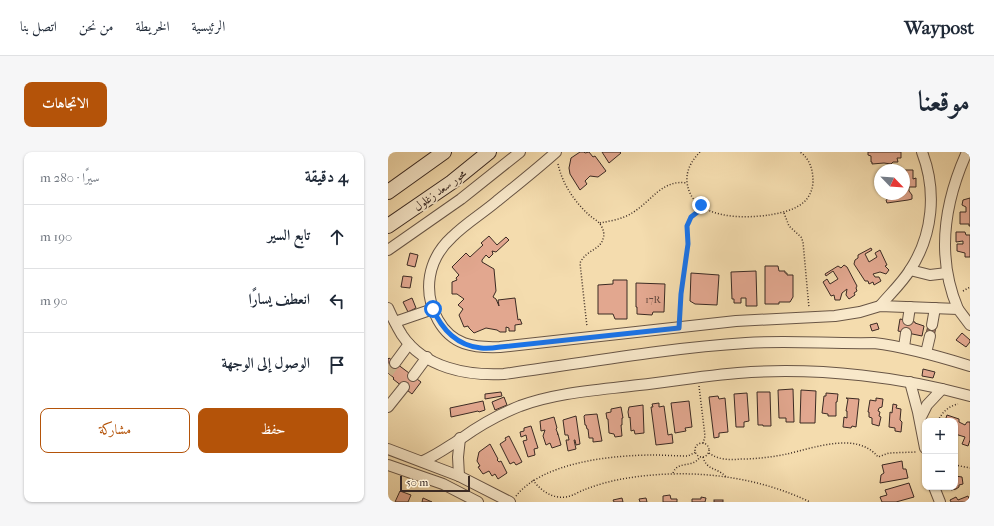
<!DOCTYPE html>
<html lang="ar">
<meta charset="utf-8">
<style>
:root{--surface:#fff;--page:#f6f6f7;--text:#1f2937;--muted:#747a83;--line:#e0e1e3;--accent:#b45309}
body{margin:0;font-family:"IM FELL French Canon",Amiri,serif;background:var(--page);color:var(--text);direction:rtl}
.controls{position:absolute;right:12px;bottom:12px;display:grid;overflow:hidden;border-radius:8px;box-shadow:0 1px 3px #0004}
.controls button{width:36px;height:36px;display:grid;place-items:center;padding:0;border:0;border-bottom:1px solid var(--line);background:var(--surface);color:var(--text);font:20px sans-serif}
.compass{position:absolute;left:486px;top:12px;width:36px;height:36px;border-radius:50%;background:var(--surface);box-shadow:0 1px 3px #0004;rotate:115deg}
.scale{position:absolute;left:12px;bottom:10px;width:70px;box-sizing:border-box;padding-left:4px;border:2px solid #3b2a23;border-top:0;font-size:11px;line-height:14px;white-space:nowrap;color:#3b2a23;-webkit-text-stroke:3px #f8e8ca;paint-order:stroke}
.stop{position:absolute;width:12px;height:12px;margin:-9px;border:3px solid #1a73e8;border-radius:50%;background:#fff}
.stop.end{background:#1a73e8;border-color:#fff;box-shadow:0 1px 4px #0008}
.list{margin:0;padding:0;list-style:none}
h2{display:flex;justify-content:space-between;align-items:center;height:52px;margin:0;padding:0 16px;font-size:17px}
h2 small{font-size:13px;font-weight:400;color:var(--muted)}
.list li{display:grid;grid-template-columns:26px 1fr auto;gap:12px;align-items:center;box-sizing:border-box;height:64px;padding:0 16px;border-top:1px solid var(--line)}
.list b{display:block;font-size:15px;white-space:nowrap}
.list em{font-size:13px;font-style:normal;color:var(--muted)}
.actions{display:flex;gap:8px;padding:12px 16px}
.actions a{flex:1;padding:9px 0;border:1px solid var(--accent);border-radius:8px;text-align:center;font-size:14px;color:var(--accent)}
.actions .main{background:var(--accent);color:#fff}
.icon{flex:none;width:22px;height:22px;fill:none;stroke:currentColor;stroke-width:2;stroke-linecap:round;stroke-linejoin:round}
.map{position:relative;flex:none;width:582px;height:350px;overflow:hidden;direction:ltr;border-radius:8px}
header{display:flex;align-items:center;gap:24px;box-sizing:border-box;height:56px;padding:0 20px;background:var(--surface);border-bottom:1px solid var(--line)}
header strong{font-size:19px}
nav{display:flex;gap:22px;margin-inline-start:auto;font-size:14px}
.intro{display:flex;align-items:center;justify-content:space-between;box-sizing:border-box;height:96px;padding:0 24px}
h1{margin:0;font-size:28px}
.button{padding:10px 18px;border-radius:8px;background:var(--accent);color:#fff;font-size:14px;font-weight:700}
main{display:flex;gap:24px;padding:0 24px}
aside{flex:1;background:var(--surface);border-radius:8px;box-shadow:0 1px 3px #0004}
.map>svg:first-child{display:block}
.building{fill:#e2a78f;stroke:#3b2a23}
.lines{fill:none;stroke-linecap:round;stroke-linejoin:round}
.minor-tunnel{stroke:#cfb892;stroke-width:10;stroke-dasharray:10 5;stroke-linecap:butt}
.minor-casing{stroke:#695646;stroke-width:12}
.secondary-casing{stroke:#3b2a23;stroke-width:16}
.path{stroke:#3b2a23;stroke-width:1.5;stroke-dasharray:1 2;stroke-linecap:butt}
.minor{stroke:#f8e8ca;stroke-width:10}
.secondary{stroke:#f8e8ca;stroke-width:14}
.route{stroke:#1a73e8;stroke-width:5}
.labels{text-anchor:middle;stroke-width:3.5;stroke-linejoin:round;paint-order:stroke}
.number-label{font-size:10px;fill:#65493e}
.street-label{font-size:12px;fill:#3b2a23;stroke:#f8e8ca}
</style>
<header>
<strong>Waypost</strong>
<nav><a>الرئيسية</a><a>الخريطة</a><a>من نحن</a><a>اتصل بنا</a></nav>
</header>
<div class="intro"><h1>موقعنا</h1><a class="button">الاتجاهات</a></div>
<main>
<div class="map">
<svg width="582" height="350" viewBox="0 0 582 350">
<rect width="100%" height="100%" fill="#f4dcae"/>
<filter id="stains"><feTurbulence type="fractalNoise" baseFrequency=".005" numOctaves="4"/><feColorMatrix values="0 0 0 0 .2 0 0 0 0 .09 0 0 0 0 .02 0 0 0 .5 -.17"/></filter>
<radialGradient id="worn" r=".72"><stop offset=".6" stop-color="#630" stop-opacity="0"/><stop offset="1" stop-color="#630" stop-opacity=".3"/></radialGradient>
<g class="building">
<path d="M192 0H196L197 1 201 0 205 5 207 4 218 19 210 25 202 24 197 29 199 32 192 38 182 22 181 16 183 6Z"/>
<path d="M214 0H232L233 1 221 11Z"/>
<path d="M480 0H513V6H509L510 10H505L503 12 496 11 484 12V10H483V4L480 3Z"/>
<path d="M516 18H525V27L528 26V35H521V39L524 43V47L520 48 499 51 498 48 500 47 496 42H516Z"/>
<path d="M582 46V74H581V72H572V60H578V55L574 53 575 48Z"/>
<path d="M568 80H577L578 83H582V105H577V101L569 99V92H575V89L568 90Z"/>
<path d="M101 84 109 93 118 85 121 88 108 100 104 99 105 102 101 106 98 103 94 108V110L106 117 108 139 105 145 108 147 111 154 110 148 127 146 130 168 132 167 134 172 127 173V179H121V176L118 175V180H112L109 178 98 176 86 181 81 176 80 174 76 175 71 163 75 157 70 153 76 147 69 142H64V130L69 128 68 126 71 123 64 115 78 101 82 105 95 93 93 91Z"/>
<path d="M483 96 484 98 477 102 481 110 489 105 487 101 492 98 499 113 497 114 501 118 498 122 492 120 485 122 487 125H491L493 129 486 133 485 130 481 132 480 129H477L466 112 467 108 470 106V103Z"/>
<path d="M22 101 30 103 27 115 19 113Z"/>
<path d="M456 113 459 115 469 134 468 136 469 139 466 141 467 143 461 147 458 143 459 137 454 141 452 148H447L446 143 443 144 435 130 439 127 442 132 450 127 445 119 438 124 437 122 450 114 453 116Z"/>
<path d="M377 114H390L391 119H397V121H399V123H405V145L402 150H391V152H377Z"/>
<path d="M368 119 369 154H358V146H353V151H346V147H344L343 120Z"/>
<path d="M303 121 331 123 329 153 307 152 302 149Z"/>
<path d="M15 124 24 125 22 136 13 135Z"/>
<path d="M225 128H239V167H227L225 162H210V133L225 132Z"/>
<path d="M248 131 277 132 276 160H265L264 163 249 162V155H248Z"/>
<path d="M24 146 28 156 20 160 15 150Z"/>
<path d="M512 167 527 170V171L536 174 534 184 510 179Z"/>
<path d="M489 171 491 177 484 179 482 173Z"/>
<path d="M540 173 548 174 546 185 538 183Z"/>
<path d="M574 181 582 188V190L578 195 568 188Z"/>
<path d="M1 206 33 230 24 242 5 227 6 226 0 221V207Z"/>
<path d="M535 217 547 220 545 226 534 224Z"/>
<path d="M405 237 406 270H398V266H391L390 238Z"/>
<path d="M413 238 428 239 427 271H412Z"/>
<path d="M113 240 114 244 97 247V242Z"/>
<path d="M369 240H382L383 274H375V273H370Z"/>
<path d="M359 241 361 269 356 270V275H348L346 242Z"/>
<path d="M438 241 450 242 449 250H448V264H440V262L434 261 436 244H438Z"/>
<path d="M330 244 331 247 337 246 340 280 331 281V285L326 286 321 245Z"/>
<path d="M116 245 119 253 107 258 104 250Z"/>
<path d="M458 246 471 247 468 275 464 274 463 276 455 275 456 265 459 266V259H458L460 247Z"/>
<path d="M488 246 495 247 494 255 491 256 490 259 492 260 491 264 493 265 491 274 484 272V266L481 265V260H480L482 248 488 249Z"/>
<path d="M95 249 97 258 91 260 90 259 63 265 62 256Z"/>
<path d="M301 249 304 275 297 276 298 279 287 281 283 251Z"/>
<path d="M271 251V255L276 254 280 283 284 282 285 291 268 293 263 255H265L264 252Z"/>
<path d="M505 252 509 253 508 256 513 257 512 268 514 270 513 280 507 279V276L501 275 502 260 504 261Z"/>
<path d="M255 253 256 281 247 282 246 278 243 279 242 265 241 266 240 260 241 255Z"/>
<path d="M233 255 235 266H234V273H233L234 284 227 285 226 282 221 281 220 267H219L218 261 223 260V257Z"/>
<path d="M209 262 214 289 205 290V286H201L200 277H199L198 273H197L196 264 197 263Z"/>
<path d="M559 263 571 267V270L577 273 579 270H582V288L580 294 574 292 577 285 567 282V269H557Z"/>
<path d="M188 264 192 292 188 293 187 288H186L188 297 180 299 178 288H181L180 283H177L175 268Z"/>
<path d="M166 265 169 276 168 277 170 282H169H170L173 293 164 296 162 291 158 293 155 284 157 278 153 279 152 269Z"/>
<path d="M143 274 150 296 146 297 147 303 140 305 135 289 139 288 138 283 133 285 132 280 136 279V276Z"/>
<path d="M121 284 134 310 128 313 126 310 122 312 112 292 118 288 117 286Z"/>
<path d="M102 292 110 307 109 308 111 310 113 309 119 321 110 327 107 322 104 324 101 319 95 322 90 315 92 314 89 309 91 300Z"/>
<path d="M514 309 515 317H518L520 326 492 331 493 323 496 321 494 313Z"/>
<path d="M567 324 574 325 575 332 571 333V335L568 337 563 338 562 335H567Z"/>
<path d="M521 331 526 345 508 350H494L492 345 499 343 497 338Z"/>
<path d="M12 339 23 343 20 350H7Z"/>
<path d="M282 343 283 347H289V350H275V344Z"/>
<path d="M580 344 582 350H563L562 348 568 345 570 348Z"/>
<path d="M313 345 318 346 317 350H304V347H313Z"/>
<path d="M35 346 44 350H34Z"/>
<path d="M234 346 235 350H226L225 348Z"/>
<path d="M258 346 259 350H252L251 347Z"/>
<rect x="326" y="348" width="9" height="2"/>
</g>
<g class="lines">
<path class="minor-tunnel" d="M0 221 7 211"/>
<defs>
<g id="minor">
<path d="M168 0C149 17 129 33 109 49 95 61 78 71 64 85 40 107 34 139 50 168 64 193 85 196 112 195L348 169 447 164 472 160 492 154 570 157 582 173"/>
<path d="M0 98 73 47 132 0"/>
<path d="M522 118 542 123 559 121"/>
<path d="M492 154C502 142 514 131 522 118 545 83 549 39 534 0"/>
<path d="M0 156C4 165 9 175 14 183 36 216 80 224 116 222 196 211 278 196 358 191 401 188 443 192 486 191 519 195 550 204 582 214"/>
<path d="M570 157C548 105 556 51 579 0"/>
<path d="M520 168 522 155"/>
<path d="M7 170 45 157"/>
<path d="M544 173 547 156"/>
<path d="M516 195 518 181"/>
<path d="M538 201 542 184"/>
<path d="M7 211 21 192"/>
<path d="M25 224 39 205"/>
<path d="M522 230 530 260 537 296"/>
<path d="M0 255 16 235"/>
<path d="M532 267 539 253 554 237"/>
<path d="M0 297 71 324 122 350"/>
<path d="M35 309C49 303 61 294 74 286 92 273 112 262 132 254 170 240 212 238 251 233 288 229 326 222 363 220 434 216 514 225 582 244"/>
<path d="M0 313 55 332 90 350"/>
<path d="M71 324 70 305 72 286"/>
<path d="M546 335 552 350"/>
</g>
<g id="secondary">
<path d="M0 40 56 0"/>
<path d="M0 74 64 30 101 0"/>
</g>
</defs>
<use href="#minor" class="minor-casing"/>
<use href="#secondary" class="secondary-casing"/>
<g class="path">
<path d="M312 0C304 8 298 18 299 30 303 67 353 67 381 63 393 61 408 58 417 49 422 44 425 36 425 29 425 18 422 7 412 0"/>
<path d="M170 12C174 31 186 49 200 62 204 66 209 68 212 72 215 76 217 82 215 87 212 98 198 98 192 111L199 175"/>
<path d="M396 61 401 74 413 85 415 90 421 156"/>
<path d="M212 71C222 69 235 67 244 61 264 49 274 27 299 31"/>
<path d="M575 139 582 135"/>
<path d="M292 165 293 142 300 92 299 74 303 65 316 55"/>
<path d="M311 234 317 284 315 292"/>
<path d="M550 269C554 260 561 254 570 252"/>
<circle cx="314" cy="298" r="7"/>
<path d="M321 301C330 308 342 308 353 307 369 307 384 305 399 302 426 296 469 279 490 305L501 301 528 300"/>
<path d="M315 305C319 319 329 315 338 325"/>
<path d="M567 313 582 316"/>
<path d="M285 321C290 308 304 317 312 305"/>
<path d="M145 328C152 338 164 347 178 345 185 344 192 339 198 337 209 333 222 329 234 327 296 316 364 322 422 350"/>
<path d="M128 344C155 310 225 303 266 303 277 303 288 304 300 304L308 300"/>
</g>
<use href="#minor" class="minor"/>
<use href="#secondary" class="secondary"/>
</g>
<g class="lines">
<path class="route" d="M45 157C54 178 70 194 93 196 99 197 106 196 112 195L291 176 293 142 300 92 299 74 303 65 316 55 313 53"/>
</g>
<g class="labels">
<g class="number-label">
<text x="265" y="151">17R</text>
</g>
<g class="street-label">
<text transform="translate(52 38) rotate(-36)" y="4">محور سعد زغلول</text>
</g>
</g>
<rect width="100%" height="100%" filter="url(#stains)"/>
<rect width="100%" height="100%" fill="url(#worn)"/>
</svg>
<div class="controls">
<button>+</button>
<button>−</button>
</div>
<svg class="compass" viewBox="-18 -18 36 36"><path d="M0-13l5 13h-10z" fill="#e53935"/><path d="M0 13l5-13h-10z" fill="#747a83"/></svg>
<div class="scale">50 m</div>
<div class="stop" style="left:45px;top:157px"></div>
<div class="stop end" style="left:313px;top:53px"></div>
</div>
<aside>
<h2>4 دقيقة<small>سيرًا · 280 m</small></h2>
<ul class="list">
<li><svg class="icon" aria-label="ahead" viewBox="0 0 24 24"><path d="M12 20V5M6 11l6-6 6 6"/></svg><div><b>تابع السير</b></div><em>190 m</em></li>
<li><svg class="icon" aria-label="left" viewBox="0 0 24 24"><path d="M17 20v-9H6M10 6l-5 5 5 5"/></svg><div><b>انعطف يسارًا</b></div><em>90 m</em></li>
<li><svg class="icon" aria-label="arrive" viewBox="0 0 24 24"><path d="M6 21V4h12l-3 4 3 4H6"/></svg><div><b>الوصول إلى الوجهة</b></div></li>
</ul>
<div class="actions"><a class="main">حفظ</a><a>مشاركة</a></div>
</aside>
</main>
